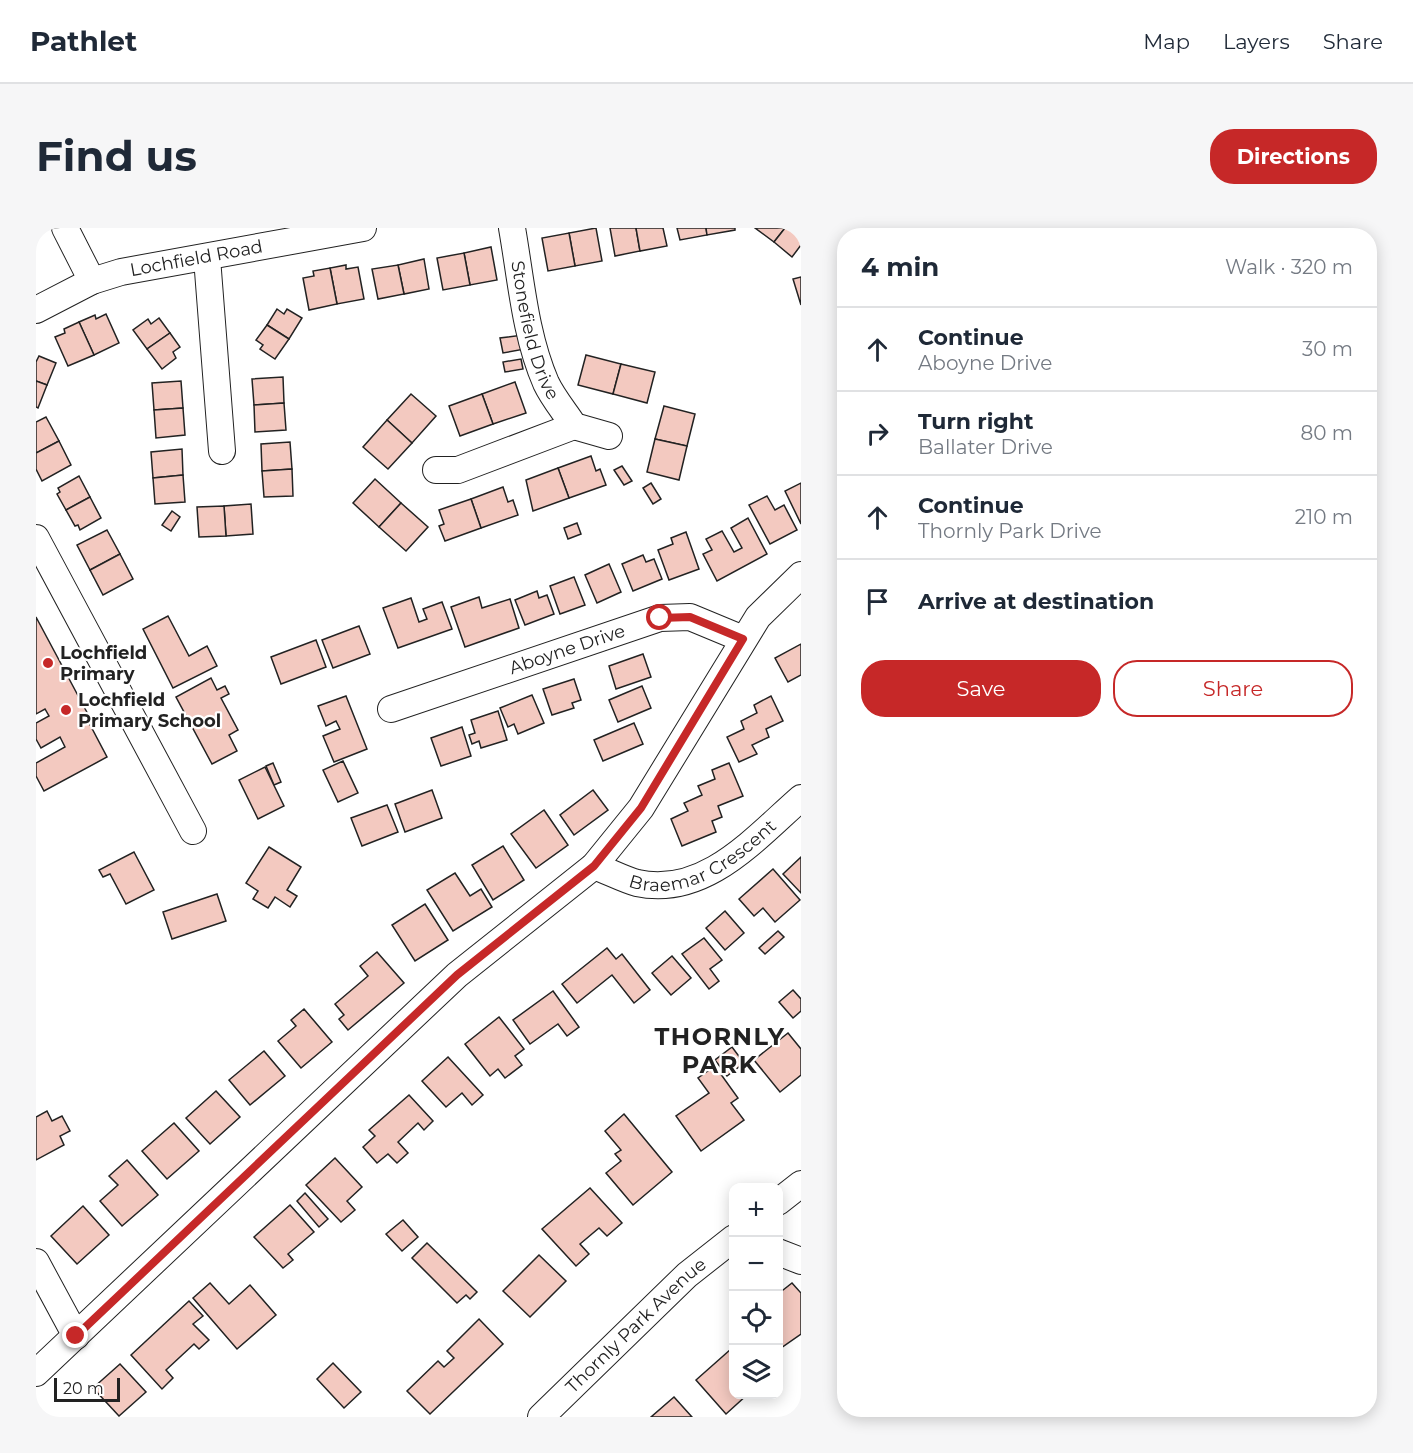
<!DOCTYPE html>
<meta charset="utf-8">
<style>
:root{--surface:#fff;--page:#f6f6f7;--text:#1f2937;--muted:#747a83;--line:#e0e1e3;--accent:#c62828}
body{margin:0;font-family:Montserrat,sans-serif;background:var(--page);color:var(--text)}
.controls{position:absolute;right:18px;bottom:18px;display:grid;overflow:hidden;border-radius:12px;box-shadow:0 3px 15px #0003}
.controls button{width:54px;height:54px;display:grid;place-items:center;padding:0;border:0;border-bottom:2px solid var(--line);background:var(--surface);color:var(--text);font:30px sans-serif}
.scale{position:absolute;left:18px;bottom:15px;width:66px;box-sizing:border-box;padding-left:6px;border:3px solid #222;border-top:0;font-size:16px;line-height:21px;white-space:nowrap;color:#222;-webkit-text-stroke:4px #fff;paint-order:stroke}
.stop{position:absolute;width:18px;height:18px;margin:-14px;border:4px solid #c62828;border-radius:50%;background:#fff}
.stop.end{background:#c62828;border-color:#fff;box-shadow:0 2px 6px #0008}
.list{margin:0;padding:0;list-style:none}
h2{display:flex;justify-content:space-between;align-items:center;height:78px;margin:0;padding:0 24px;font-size:26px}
h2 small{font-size:20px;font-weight:400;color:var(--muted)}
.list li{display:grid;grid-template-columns:39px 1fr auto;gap:18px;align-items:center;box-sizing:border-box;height:84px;padding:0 24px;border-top:2px solid var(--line)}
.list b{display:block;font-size:22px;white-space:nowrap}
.list p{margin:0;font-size:20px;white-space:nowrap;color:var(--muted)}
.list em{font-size:20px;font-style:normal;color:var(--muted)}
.actions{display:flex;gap:12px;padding:18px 24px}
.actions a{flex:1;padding:14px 0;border:2px solid var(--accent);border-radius:24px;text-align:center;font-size:21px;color:var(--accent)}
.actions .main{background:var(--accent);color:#fff}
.icon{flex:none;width:33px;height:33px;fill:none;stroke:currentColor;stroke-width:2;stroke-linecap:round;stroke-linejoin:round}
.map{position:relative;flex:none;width:765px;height:1189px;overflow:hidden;border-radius:24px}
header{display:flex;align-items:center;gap:36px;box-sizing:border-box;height:84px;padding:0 30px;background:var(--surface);border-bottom:2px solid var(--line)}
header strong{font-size:28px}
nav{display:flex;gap:33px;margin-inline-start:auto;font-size:21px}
.intro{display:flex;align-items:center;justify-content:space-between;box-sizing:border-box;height:144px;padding:0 36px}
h1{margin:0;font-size:42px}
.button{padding:15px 27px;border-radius:24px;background:var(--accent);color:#fff;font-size:21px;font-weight:700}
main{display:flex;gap:36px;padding:0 36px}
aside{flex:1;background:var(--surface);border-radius:24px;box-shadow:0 3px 15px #0003}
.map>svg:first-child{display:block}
.building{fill:#f3c9c0;stroke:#222;stroke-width:1.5}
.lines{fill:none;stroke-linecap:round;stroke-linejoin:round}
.minor-casing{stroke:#222;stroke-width:28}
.minor{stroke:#fff;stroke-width:26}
.route{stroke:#c62828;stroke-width:8}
.poi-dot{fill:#c62828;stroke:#fff;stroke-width:2}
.labels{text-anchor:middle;stroke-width:4.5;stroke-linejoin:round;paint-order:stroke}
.street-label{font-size:18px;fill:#222;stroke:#fff}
.poi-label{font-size:18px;font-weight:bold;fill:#222;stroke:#fff;text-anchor:start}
.district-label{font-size:24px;font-weight:bold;letter-spacing:1.5px;fill:#222;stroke:#fff}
</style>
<header>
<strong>Pathlet</strong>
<nav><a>Map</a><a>Layers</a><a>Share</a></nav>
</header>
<div class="intro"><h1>Find us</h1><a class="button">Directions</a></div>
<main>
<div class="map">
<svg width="765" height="1189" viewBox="0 0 765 1189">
<rect width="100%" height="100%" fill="#fff"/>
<g class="building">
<path d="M560 0 566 33 539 38 533 5Z"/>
<path d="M574 0H600L604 23 579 28Z"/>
<path d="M600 0H627L631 18 604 23Z"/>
<path d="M641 0H670L671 7 644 12Z"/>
<path d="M670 0H699V2L671 7Z"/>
<path d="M719 0H749L738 14Z"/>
<path d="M763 0 765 17 756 29 738 14 749 0Z"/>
<path d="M533 5 539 38 512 43 506 10Z"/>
<path d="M455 19 461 52 434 57 428 25Z"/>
<path d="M428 25 434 57 407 62 401 30Z"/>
<path d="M388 31 393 61 368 66 362 37Z"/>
<path d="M310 37V41L322 39 328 71 301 76 294 40Z"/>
<path d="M362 37 368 66 342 71 336 41Z"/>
<path d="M294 40 301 76 273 82 267 50 278 48 277 43Z"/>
<path d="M765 49V77L757 51Z"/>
<path d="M241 81 248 86 251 81 266 90 253 111 231 97Z"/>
<path d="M70 86 83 115 58 127 43 94 59 87 60 91Z"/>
<path d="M123 90 134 105 111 121 97 102 112 91 115 96Z"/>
<path d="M43 94 58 127 32 138 19 109 29 105 28 101Z"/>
<path d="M231 97 253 111 239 131 224 121 227 117 220 112Z"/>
<path d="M134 105 144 119 137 124 140 130 126 141 111 121Z"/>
<path d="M487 107 489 121 467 125 464 110Z"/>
<path d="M550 127 585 136 577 166 542 157Z"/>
<path d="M3 128 20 135 11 157 0 153V134Z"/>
<path d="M485 131 487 141 469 144 467 134Z"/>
<path d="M585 136 619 144 611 175 577 166Z"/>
<path d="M247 149 248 175 218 177 216 151Z"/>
<path d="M0 153 11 157 2 180 0 179Z"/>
<path d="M145 153 147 180 118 182 116 155Z"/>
<path d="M479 154 490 185 457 196 446 166Z"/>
<path d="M375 166 400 188 376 215 351 192Z"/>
<path d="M446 166 457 196 424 208 413 178Z"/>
<path d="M248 175 250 202 219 204 218 177Z"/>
<path d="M628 178 659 186 651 218 619 211Z"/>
<path d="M147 180 149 207 120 210 118 182Z"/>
<path d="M10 189 23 213 0 225V194Z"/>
<path d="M351 192 376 215 352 241 327 219Z"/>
<path d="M619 211 651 218 643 252 611 244Z"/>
<path d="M23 213 35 237 6 253 0 241V225Z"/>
<path d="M254 214 256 241 226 243 225 216Z"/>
<path d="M146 221 147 247 117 250 115 224Z"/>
<path d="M555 228 560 243 564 241 570 257 533 270 522 240Z"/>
<path d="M586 238 596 253 588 257 578 242Z"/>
<path d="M522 240 533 270 497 283 490 252Z"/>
<path d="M256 241 257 268 228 269 226 243Z"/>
<path d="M147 247 149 274 119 276 117 250Z"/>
<path d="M43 248 54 269 30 282 21 266 24 264 22 260Z"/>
<path d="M339 251 365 275 343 299 317 275Z"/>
<path d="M615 255 625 271 617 276 607 260Z"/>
<path d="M765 255V296L749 263Z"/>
<path d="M467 259 472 274 477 272 482 287 445 300 435 271Z"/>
<path d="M731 268 739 282 748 277 761 302 734 316 713 277Z"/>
<path d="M54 269 65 290 44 302 42 297 39 298 30 282Z"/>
<path d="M435 271 445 300 409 313 403 298 408 296 403 282Z"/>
<path d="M365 275 392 299 370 323 343 299Z"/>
<path d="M215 276 217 306 190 308 188 278Z"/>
<path d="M188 278 190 308 163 309 161 279Z"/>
<path d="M136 283 144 289 135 303 126 297Z"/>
<path d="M712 290 731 326 681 353 667 326 676 322 670 311 686 303 698 324 706 320 695 300Z"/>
<path d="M541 295 545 306 532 311 528 300Z"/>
<path d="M71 302 84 326 54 342 41 317Z"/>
<path d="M650 304 663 341 633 352 622 322 637 316 635 310Z"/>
<path d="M84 326 97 351 67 367 54 342Z"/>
<path d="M607 327 610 334 618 331 626 351 597 363 586 336Z"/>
<path d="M573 336 585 364 561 375 549 347Z"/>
<path d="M538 349 549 377 524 386 514 358Z"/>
<path d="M501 363 503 370 511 367 518 386 489 397 479 372Z"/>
<path d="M443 369 446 380 474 371 483 400 429 419 415 379Z"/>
<path d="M375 370 383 394 391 391 387 381 406 374 416 401 362 420 347 380Z"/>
<path d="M132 388 153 428 171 418 181 438 137 460 107 401Z"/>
<path d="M0 389 54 490 51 491 71 529 8 563 0 548V535L29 519 24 509 5 520 0 511V495L13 488 9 481 0 486Z"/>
<path d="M323 398 334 426 297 440 286 412Z"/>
<path d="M280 412 290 439 245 456 235 429Z"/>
<path d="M765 416V447L752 454 739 430Z"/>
<path d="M607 426 615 449 580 461 573 438Z"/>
<path d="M175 450 181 462 189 458 193 466 185 470 202 502 193 507 201 523 176 536 140 469Z"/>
<path d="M538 451 545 472 536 475 538 480 516 487 507 461Z"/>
<path d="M606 458 615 480 582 494 573 472Z"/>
<path d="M496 467 508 495 482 506 478 496 472 499 464 480Z"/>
<path d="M310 468 331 521 298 534 287 508 304 501 300 493 290 498 282 478Z"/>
<path d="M735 468 747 493 730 501 733 509 716 517 721 526 703 534 691 509 708 501 705 493 721 485 718 477Z"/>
<path d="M462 483 471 512 445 520 443 513 436 516 433 507 439 505 435 492Z"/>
<path d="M598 495 607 516 567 533 558 512Z"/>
<path d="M426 499 435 528 405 538 395 510Z"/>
<path d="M307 533 322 565 302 574 287 542Z"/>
<path d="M237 535 245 554 238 557 230 538Z"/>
<path d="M693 535 707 568 682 578 686 589 676 593 680 604 646 618 635 591 652 583 648 575 666 567 662 558 679 551 676 542Z"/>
<path d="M229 539 248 578 222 591 203 552Z"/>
<path d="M396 562 406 590 369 604 359 576Z"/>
<path d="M557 562 572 582 538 607 524 587Z"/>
<path d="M351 577 362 604 326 618 315 590Z"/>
<path d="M508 582 532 617 500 640 475 606Z"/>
<path d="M467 618 488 652 457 672 436 637Z"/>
<path d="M233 619 265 639 251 662 261 668 254 679 239 669 232 680 217 671 222 663 210 655Z"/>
<path d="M98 624 118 662 90 676 74 646 67 649 63 642Z"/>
<path d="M765 629V665L747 646Z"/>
<path d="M737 641 764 672 739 694 727 680 718 688 703 671Z"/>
<path d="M419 645 434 668 445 661 456 679 417 703 391 662Z"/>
<path d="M181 666 190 693 136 711 127 684Z"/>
<path d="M389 676 412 712 379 733 356 697Z"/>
<path d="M689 683 708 705 689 722 670 700Z"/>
<path d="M742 703 748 709 729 726 723 720Z"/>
<path d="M668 710 686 732 674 741 683 753 673 761 646 726Z"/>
<path d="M571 720 580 731 586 726 614 762 598 775 576 747 541 775 526 756Z"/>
<path d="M341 724 368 755 312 802 303 791 308 787 299 776 332 748 324 738Z"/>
<path d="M636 728 655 750 635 767 616 745Z"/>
<path d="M757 762 765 771V783L757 790 743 774Z"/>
<path d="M517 763 543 799 531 808 522 796 494 816 477 792Z"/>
<path d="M268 781 296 814 265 840 242 813 260 798 255 792Z"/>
<path d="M463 789 488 821 479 828 486 837 469 850 462 841 454 848 429 816Z"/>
<path d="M752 805 765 821V847L744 864 718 832Z"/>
<path d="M696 819 708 835 691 848 679 832Z"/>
<path d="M228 823 249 848 214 877 193 852Z"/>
<path d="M412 829 447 867 436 877 426 865 410 879 386 853Z"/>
<path d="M679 838 702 870 695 875 708 892 665 923 640 888 673 865 662 850Z"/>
<path d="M180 863 204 889 174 916 150 890Z"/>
<path d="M373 867 397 893 388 902 382 895 362 914 372 925 361 935 352 926 341 935 327 919 339 908 333 902Z"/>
<path d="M11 883 16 893 26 888 34 903 24 908 28 917 0 932V889Z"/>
<path d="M588 886 636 944 597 977 570 945 585 933 579 926 585 922 569 903Z"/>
<path d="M138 895 163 923 131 951 106 923Z"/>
<path d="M299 930 326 959 311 973 319 982 305 994 270 957Z"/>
<path d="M91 932 122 967 86 998 64 973 82 957 73 948Z"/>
<path d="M554 960 586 995 571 1008 563 1000 544 1016 553 1026 540 1038 506 1001Z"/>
<path d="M269 965 292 991 283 999 261 973Z"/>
<path d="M254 977 278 1004 252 1026 257 1032 247 1040 218 1009Z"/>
<path d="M47 978 73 1007 41 1036 15 1008Z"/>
<path d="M367 992 382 1009 366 1023 350 1006Z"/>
<path d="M391 1015 441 1064 434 1071 430 1067 421 1075 376 1030Z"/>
<path d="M503 1027 530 1053 494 1089 467 1063Z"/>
<path d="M174 1055 193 1076 214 1057 240 1087 201 1121 157 1070Z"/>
<path d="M756 1055 765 1065V1106L742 1122V1066Z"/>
<path d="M153 1073 167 1088 157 1096 173 1112 163 1121 158 1116 130 1142 137 1150 126 1161 95 1127Z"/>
<path d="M443 1091 467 1116 394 1186 371 1163 402 1133 408 1139 418 1130 411 1123Z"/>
<path d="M695 1121 698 1166H712L690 1186 660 1152Z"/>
<path d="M297 1135 325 1164 308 1180 281 1151Z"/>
<path d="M84 1136 110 1164 83 1188 57 1160Z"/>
<path d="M638 1169 656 1189H615Z"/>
</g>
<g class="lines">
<defs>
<g id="minor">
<path d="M29 0 56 53"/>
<path id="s1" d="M476 0C485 51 489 107 510 155 517 170 529 184 538 198L573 208"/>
<path d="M171 30 186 223"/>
<path id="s2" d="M0 82 56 53 85 44 327 0"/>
<path d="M400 242H422L538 198"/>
<path d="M0 310 157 603"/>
<path id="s3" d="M355 481 624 390 654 389 707 411"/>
<path id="s4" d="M558 638C572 643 587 651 601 655 669 670 719 610 765 570"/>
<path d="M742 974 765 956"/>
<path d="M742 1024 765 1033"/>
<path d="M0 1034 40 1108"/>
<path d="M0 1145 421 747 558 638 605 580 722 389 765 347"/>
<path id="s5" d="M505 1189 651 1047 698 1010"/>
</g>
</defs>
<use href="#minor" class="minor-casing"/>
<use href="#minor" class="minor"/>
</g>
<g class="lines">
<path class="route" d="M40 1108 421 747 558 638 605 580 707 411 654 389 624 390"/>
</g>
<g class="poi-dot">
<circle cx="12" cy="435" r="6"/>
<circle cx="30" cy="482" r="6"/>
</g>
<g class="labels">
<g class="street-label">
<text dy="6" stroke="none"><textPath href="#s2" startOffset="170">Lochfield Road</textPath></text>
<text dy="6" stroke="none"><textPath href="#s1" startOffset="105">Stonefield Drive</textPath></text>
<text dy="6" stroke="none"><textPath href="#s3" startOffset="186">Aboyne Drive</textPath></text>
<text dy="6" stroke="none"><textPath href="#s4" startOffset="120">Braemar Crescent</textPath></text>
<text dy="6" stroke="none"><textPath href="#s5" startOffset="132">Thornly Park Avenue</textPath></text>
</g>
<g class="poi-label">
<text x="24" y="431">Lochfield<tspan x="24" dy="21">Primary</tspan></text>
<text x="42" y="478">Lochfield<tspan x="42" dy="21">Primary School</tspan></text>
</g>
<g class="district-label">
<text x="684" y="817">THORNLY<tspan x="684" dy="28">PARK</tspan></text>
</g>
</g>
</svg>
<div class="controls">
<button>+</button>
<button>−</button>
<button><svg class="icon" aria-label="locate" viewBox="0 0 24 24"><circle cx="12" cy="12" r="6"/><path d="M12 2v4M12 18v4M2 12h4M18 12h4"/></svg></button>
<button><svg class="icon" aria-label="layers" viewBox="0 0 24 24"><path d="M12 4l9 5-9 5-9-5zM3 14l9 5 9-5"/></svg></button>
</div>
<div class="scale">20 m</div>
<div class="stop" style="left:624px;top:390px"></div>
<div class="stop end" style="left:40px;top:1108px"></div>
</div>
<aside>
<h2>4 min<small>Walk · 320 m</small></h2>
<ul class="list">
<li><svg class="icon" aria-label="ahead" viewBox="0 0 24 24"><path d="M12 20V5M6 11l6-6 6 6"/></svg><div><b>Continue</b><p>Aboyne Drive</p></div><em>30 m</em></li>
<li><svg class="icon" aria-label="right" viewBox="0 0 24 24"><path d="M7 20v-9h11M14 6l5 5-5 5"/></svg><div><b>Turn right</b><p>Ballater Drive</p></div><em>80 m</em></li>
<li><svg class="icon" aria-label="ahead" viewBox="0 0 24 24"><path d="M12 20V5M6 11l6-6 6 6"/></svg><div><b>Continue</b><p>Thornly Park Drive</p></div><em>210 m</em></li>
<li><svg class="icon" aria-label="arrive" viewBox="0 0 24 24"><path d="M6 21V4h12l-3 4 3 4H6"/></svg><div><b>Arrive at destination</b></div></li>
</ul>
<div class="actions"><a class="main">Save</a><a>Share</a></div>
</aside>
</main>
